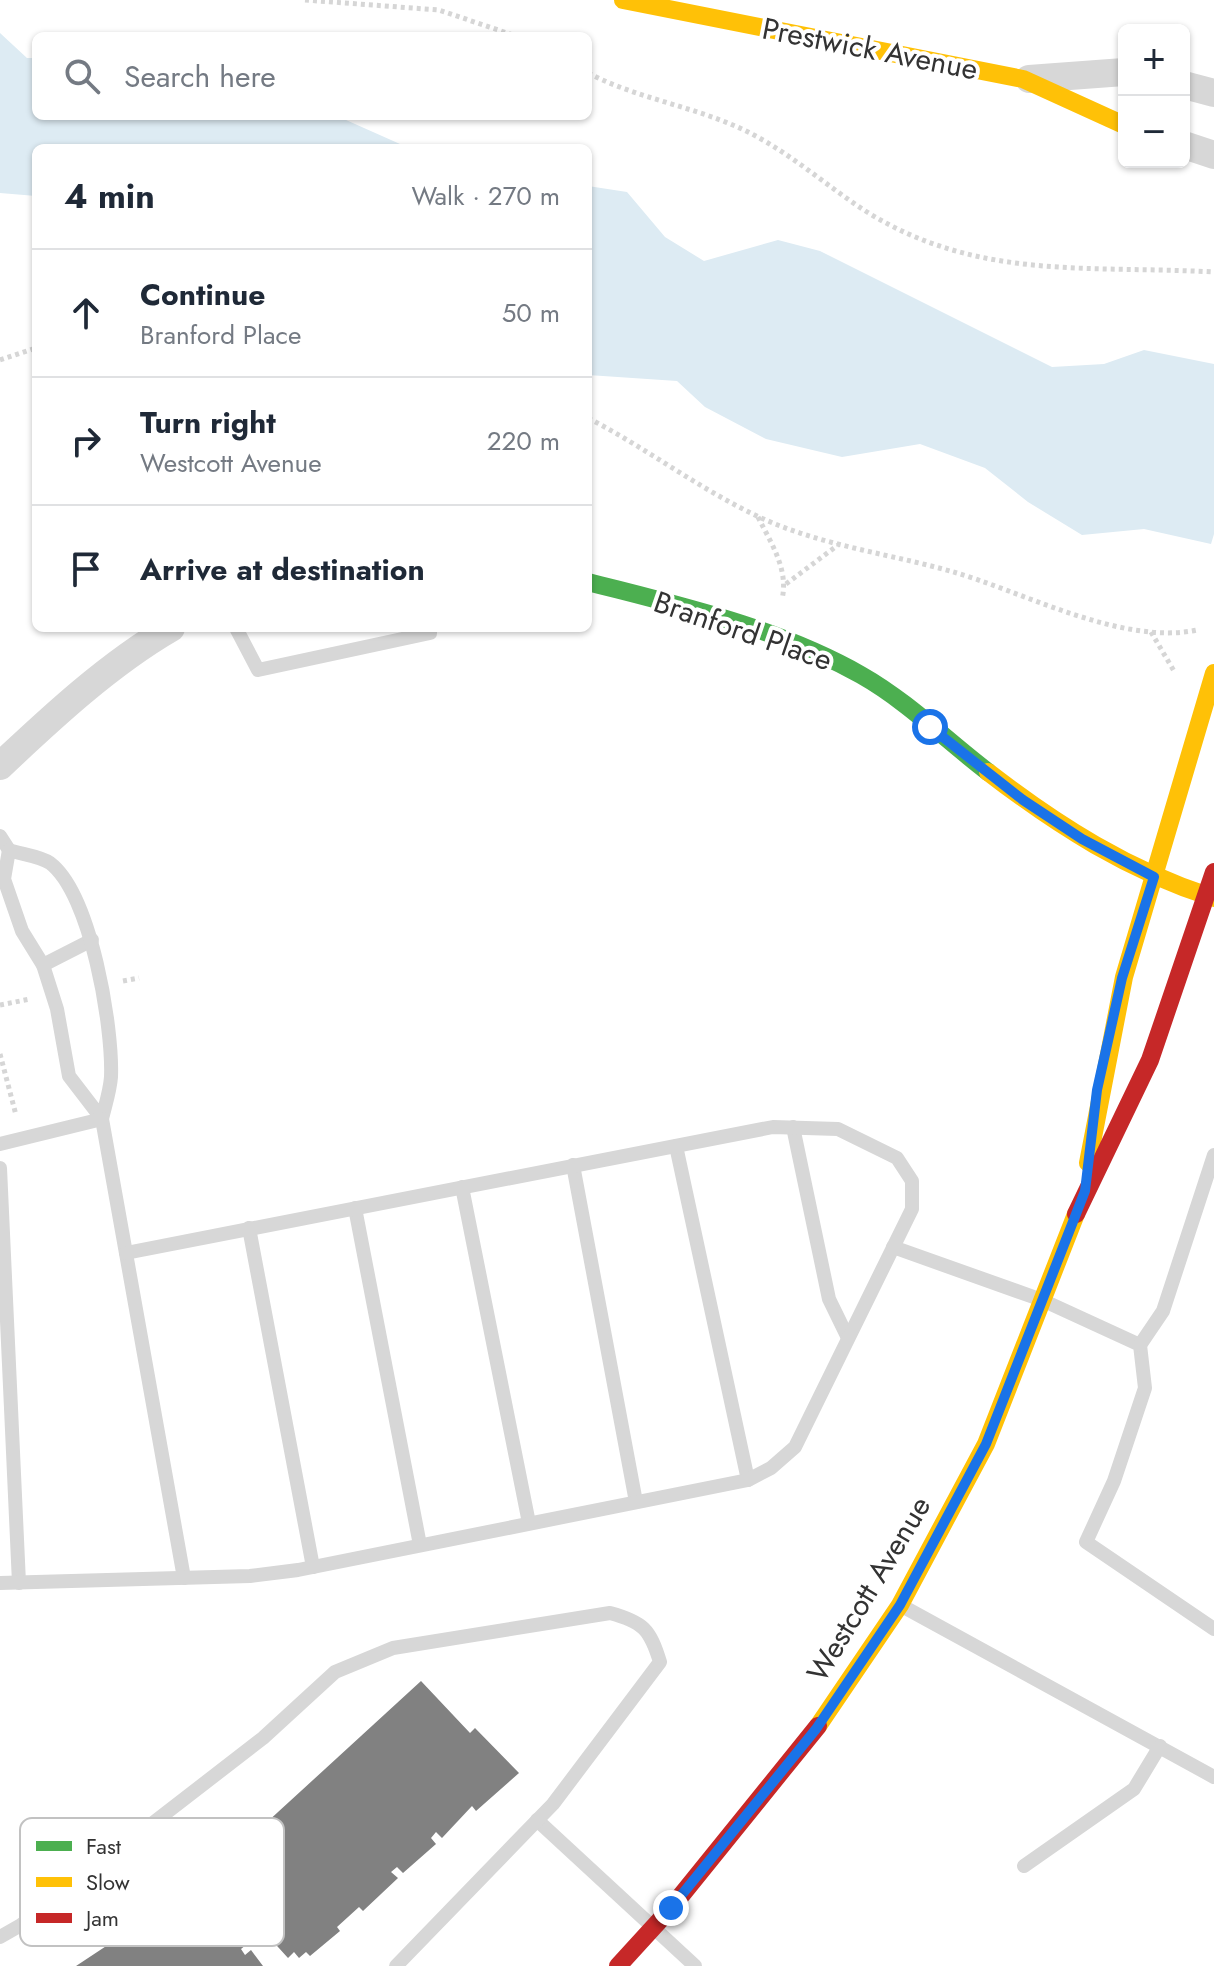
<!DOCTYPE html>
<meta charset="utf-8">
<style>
:root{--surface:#fff;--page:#f6f6f7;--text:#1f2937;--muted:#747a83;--line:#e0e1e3}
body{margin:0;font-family:Jost,sans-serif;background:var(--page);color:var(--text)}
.controls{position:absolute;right:24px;top:24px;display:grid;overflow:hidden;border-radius:12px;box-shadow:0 2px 6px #0004}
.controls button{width:72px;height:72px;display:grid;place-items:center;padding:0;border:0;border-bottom:2px solid var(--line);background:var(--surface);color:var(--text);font:40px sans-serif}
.stop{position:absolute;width:24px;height:24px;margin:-18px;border:6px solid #1a73e8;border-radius:50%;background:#fff}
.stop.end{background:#1a73e8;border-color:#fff;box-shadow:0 2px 8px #0008}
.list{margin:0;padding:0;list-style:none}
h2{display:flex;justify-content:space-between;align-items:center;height:104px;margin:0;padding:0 32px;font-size:34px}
h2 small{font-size:26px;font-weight:400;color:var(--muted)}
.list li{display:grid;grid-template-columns:52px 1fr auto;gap:24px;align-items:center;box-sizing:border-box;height:128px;padding:0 32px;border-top:2px solid var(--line)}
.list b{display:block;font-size:30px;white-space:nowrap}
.list p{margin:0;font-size:26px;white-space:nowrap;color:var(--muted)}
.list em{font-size:26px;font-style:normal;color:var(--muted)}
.icon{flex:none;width:44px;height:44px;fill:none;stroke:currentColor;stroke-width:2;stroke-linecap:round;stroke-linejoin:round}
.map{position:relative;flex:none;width:1214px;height:1966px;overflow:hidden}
.search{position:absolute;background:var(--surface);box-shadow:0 2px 6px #0004;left:32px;top:32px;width:560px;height:88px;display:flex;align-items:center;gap:20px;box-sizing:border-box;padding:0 28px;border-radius:12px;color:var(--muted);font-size:30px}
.panel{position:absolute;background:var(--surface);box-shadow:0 2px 6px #0004;left:32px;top:144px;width:560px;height:488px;border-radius:12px}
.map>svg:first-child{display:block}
.water{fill:#ddebf3}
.building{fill:#818181}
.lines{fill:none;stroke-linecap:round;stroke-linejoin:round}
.path{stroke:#d6d6d6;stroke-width:5;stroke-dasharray:4 4;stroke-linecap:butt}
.lane{stroke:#d7d7d7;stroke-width:14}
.street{stroke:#d7d7d7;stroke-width:28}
.fast{stroke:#4caf50;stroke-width:18}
.slow{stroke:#ffc107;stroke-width:18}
.jam{stroke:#c62828;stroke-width:18}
.route{stroke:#1a73e8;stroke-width:10}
.labels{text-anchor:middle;stroke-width:8;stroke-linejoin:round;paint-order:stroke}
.street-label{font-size:30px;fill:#333;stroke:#fff}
.key{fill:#fff;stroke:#c2c2c2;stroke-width:2}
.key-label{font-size:22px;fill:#333}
</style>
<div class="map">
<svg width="1214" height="1966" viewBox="0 0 1214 1966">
<rect width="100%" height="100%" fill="#fff"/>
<g class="water">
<path d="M0 33 27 58H36V116H337L409 148H36V196L0 193Z"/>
<path d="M588 186 627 192 665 237 704 261 778 240 820 251 1052 367 1104 364 1144 350 1214 364V534L1211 544 1144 529 1082 535 1028 502 985 468 920 444 842 457 766 439 705 407 677 381 588 375Z"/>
</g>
<path class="building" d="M421 1681 470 1733 475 1728 519 1773 476 1811 472 1806 442 1838 436 1832 431 1838 436 1844 403 1873 397 1867 391 1872 398 1878 363 1911 359 1907 337 1927 340 1931 310 1956 306 1952 299 1958 294 1952 288 1958 268 1936 272 1932 268 1927 241 1949 245 1955 251 1950 263 1966H76L197 1886 209 1904 233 1886 217 1868Z"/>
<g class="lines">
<g class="path">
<path d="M305 0 439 10 516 36"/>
<path d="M588 73C640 100 700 107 752 134 794 156 828 187 867 212 978 281 1090 265 1214 272"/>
<path d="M0 360 36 348"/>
<path d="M588 418C646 448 698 488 757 516 818 545 886 553 950 571 1022 591 1122 646 1197 630"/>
<path d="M758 517C771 543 789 570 782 599"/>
<path d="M786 584 838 545"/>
<path d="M1151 632 1174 671"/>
<path d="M123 981 139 978"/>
<path d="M0 1005 30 999"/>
<path d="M0 1054 16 1115"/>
</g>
<g class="lane">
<path d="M236 628 258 670 430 633V628"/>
<path d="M0 836 9 850"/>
<path d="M43 965 92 940"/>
<path d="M102 1119 69 1076 57 1009 43 965 22 931 4 879 9 850C20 854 40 856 50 863 91 894 113 1027 111 1077 110 1091 105 1106 102 1119L184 1578"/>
<path d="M793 1127 829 1299 848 1338"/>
<path d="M0 1144 102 1119"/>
<path d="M676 1146 748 1480"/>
<path d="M573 1165 636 1502"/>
<path d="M0 1168 19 1583"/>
<path d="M462 1187 529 1523"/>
<path d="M355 1208 420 1545"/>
<path d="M249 1228 313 1567"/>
<path d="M893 1247 1042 1300 1140 1345 1145 1388 1114 1481 1086 1542 1214 1629"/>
<path d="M1140 1345 1163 1311 1214 1155"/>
<path d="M0 1583 250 1576 298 1570 748 1480 771 1468 795 1447 912 1209V1181L897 1158 838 1129 773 1127 126 1253"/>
<path d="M902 1606 1214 1777"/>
<path d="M537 1820 695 1966"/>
<path d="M1024 1866 1134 1789 1160 1746"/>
<path d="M0 1937 21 1925 263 1738 335 1672 393 1648 610 1613C643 1622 650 1629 660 1662L553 1804 396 1966"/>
</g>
<g class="street">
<path d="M1029 79 1124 72"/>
<path d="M1184 85 1214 93"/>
<path d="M1184 145 1214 155"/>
<path d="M0 766C52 717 109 664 171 628"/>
</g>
<path class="fast" d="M588 582C681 606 776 627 861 675 907 701 946 740 988 772"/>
<g class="slow">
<path d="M623 0 1023 79 1124 125"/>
<path d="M988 772C1058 826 1129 871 1214 898"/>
<path d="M1088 1163 1124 977 1214 673"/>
<path d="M818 1726 900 1605 986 1444 1076 1214"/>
</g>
<g class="jam">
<path d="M1076 1214 1150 1060 1214 872"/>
<path d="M618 1966 671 1908 818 1726"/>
</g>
</g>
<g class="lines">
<path class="route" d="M671 1908 816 1729 900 1605 986 1444 1085 1191 1097 1090 1122 978 1154 877 1082 839 1023 800 930 727"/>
</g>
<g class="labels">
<g class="street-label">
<text transform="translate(870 49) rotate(11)" y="10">Prestwick Avenue</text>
<text transform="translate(743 631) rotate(19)" y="10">Branford Place</text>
<text transform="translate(869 1589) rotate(-59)" y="10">Westcott Avenue</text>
</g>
</g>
<rect x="20" y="1818" width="264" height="128" rx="12" class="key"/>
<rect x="36" y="1841" width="36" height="10" fill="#4caf50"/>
<rect x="36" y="1877" width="36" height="10" fill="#ffc107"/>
<rect x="36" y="1913" width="36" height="10" fill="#c62828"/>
<g class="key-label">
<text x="86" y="1854">Fast</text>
<text x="86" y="1890">Slow</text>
<text x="86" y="1926">Jam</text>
</g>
</svg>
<div class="controls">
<button>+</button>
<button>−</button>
</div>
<div class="stop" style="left:930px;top:727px"></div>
<div class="stop end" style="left:671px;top:1908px"></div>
<div class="search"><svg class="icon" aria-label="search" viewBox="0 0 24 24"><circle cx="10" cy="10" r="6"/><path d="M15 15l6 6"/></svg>Search here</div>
<section class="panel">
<h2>4 min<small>Walk · 270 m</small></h2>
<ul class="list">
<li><svg class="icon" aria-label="ahead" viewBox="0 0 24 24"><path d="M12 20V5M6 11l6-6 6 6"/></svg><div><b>Continue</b><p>Branford Place</p></div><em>50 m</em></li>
<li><svg class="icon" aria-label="right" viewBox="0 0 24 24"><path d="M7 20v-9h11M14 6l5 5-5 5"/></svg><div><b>Turn right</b><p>Westcott Avenue</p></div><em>220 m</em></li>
<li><svg class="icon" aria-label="arrive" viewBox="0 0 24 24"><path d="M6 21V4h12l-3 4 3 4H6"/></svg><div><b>Arrive at destination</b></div></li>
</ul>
</section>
</div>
